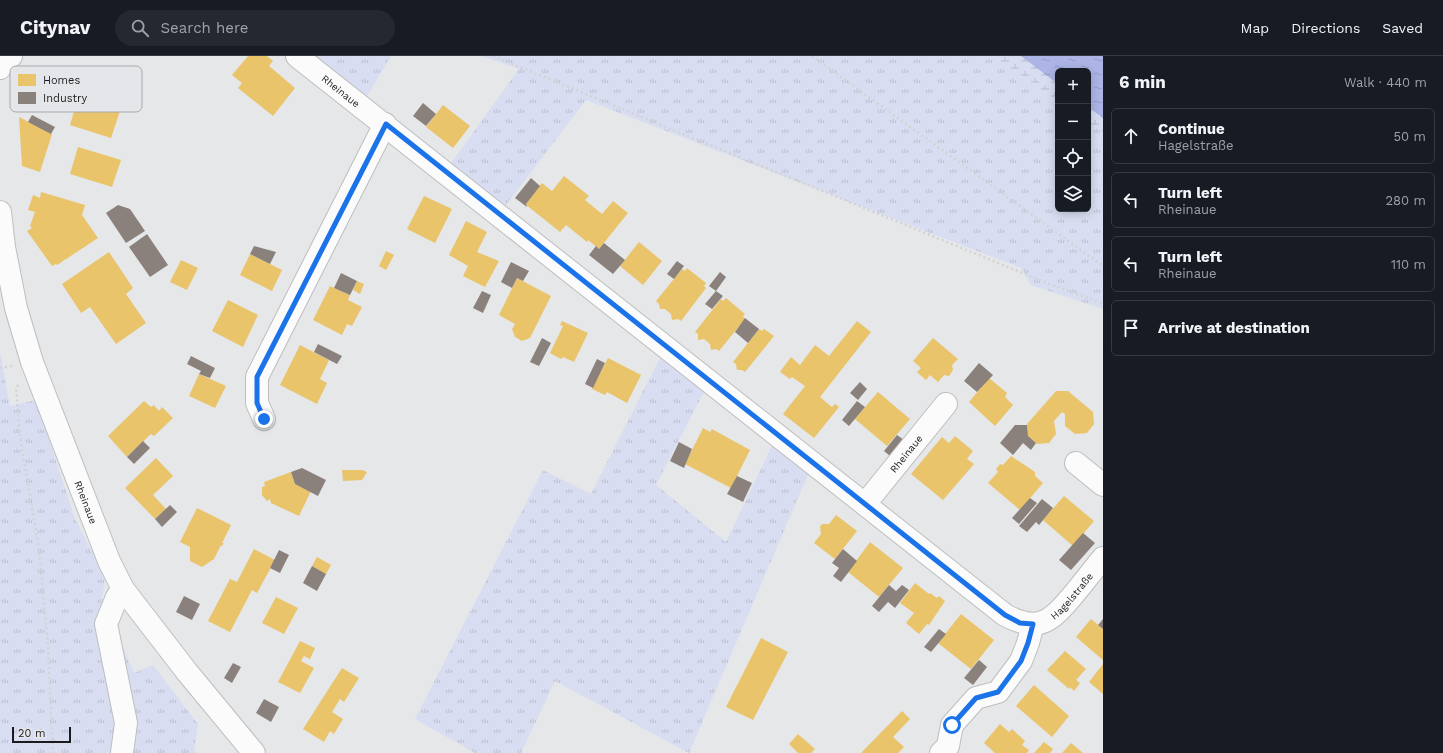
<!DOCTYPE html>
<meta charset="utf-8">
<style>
:root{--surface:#171b24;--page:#242831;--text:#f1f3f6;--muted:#9ea1a6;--line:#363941}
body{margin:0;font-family:"Work Sans",sans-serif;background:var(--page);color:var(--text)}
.controls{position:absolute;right:12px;top:12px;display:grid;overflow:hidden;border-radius:6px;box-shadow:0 2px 10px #0003}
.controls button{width:36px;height:36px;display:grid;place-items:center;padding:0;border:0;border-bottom:1px solid var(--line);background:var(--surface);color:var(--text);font:20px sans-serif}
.scale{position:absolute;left:12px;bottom:10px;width:59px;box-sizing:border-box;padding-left:4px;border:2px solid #1b1b1d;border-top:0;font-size:11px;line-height:14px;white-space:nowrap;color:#1b1b1d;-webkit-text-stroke:3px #e5e6ea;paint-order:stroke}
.stop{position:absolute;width:12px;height:12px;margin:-9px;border:3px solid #1a73e8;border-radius:50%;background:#fff}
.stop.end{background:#1a73e8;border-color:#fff;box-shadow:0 1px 4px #0008}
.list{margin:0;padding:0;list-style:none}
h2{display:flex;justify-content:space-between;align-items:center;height:52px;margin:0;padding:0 16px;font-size:17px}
h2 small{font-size:13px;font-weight:400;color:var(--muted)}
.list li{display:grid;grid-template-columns:26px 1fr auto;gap:12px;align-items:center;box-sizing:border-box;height:56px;margin:0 8px 8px;padding:0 8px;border:1px solid var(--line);border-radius:6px}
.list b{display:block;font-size:15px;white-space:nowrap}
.list p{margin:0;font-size:13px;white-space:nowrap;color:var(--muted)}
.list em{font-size:13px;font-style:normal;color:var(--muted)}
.icon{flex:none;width:22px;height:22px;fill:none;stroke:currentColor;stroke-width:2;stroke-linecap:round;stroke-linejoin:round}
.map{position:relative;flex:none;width:1103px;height:697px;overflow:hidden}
header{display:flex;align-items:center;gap:24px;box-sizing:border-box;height:56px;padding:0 20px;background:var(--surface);border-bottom:1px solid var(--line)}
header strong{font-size:19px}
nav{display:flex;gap:22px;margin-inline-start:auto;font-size:14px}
.search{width:280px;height:36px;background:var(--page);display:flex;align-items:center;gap:10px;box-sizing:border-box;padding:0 14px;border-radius:22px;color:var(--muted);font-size:15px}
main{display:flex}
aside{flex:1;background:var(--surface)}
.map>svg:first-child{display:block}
.grass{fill:url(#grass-tufts)}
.wetland{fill:url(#wetland-marsh)}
.water{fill:url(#water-ripples)}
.homes{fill:#e9c46a}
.industry{fill:#8a817c}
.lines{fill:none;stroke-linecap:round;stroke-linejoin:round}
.minor-casing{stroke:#bdbebf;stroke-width:24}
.path{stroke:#d2d3d4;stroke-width:2.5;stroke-dasharray:2 3;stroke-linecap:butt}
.minor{stroke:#fbfbfc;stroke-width:22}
.route{stroke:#1a73e8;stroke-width:5}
.labels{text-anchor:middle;stroke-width:4;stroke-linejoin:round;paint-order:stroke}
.street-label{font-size:10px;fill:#1b1b1d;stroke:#e5e6ea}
.key{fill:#e5e6ea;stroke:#a8a9ac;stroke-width:1}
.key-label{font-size:11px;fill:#1b1b1d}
</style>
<header>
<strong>Citynav</strong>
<div class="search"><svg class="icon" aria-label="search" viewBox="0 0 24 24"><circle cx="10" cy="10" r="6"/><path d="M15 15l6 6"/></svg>Search here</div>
<nav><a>Map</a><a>Directions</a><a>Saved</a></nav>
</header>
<main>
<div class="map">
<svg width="1103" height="697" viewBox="0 0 1103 697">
<defs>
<pattern id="grass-tufts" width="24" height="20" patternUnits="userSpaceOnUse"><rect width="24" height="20" fill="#d8ddf1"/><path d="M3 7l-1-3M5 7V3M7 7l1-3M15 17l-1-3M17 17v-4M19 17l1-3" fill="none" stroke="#b9bdce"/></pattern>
<pattern id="wetland-marsh" width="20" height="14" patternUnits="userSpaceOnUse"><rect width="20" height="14" fill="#d8ddf1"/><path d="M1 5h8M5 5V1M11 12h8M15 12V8" fill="none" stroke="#b9bdce"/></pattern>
<pattern id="water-ripples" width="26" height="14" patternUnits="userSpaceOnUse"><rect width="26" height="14" fill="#acb5e6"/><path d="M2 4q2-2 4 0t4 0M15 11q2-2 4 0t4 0" fill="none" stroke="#939bc5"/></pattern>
</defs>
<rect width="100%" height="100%" fill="#e6e7e9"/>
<g class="grass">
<path d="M301 0H391L363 47Z"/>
<path d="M481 0H993L1058 47V153H1088V66L1103 76V253L1031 229 1021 212 586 44 500 157 446 114 519 13Z"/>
<path d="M665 292 709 326 656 429 726 486 776 381 812 409 689 697 555 625 521 697H475L415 663 543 414 591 438Z"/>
<path d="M0 296 10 350 36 344 75 463 105 522 101 550 115 574 134 617 153 609 198 668 194 695 198 697H0Z"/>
</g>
<path class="wetland" d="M993 0H1103V76L1088 66V15H1058V47Z"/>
<path class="water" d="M1021 0H1103V62L1088 51V15H1058V28Z"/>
<g class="homes">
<path d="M248 0H267L273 5 269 10 295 32 273 60 238 32 242 27 232 19Z"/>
<path d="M78 42 120 55 111 82 70 69Z"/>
<path d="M443 49 470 70 453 92 426 71Z"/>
<path d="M19 61 52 78 40 116 22 110Z"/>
<path d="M78 91 121 104 112 131 70 118Z"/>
<path d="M564 120 589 140 585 144 602 158 613 145 628 157 599 193 588 184 587 186 566 169 560 176 525 148 542 127 552 135Z"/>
<path d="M41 136 85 149 82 159 98 182 57 209 56 208 52 210 27 175 32 172 30 170 35 156 28 154 33 139 40 142Z"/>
<path d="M424 140 452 153 435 187 407 173Z"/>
<path d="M466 165 487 176 477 196 499 205 485 231 463 220 468 210 449 199Z"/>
<path d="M639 186 662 205 643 229 620 210Z"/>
<path d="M386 195 394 199 386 214 379 210Z"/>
<path d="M109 196 133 232 126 238 146 267 116 288 90 251 81 257 62 228Z"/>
<path d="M250 198 282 214 272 235 240 219Z"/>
<path d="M181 204 198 212 187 234 170 226Z"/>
<path d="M687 212 706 227 704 230 706 232 681 265 678 263 672 264 671 258 665 253H660L659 248 656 245 682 213 685 215Z"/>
<path d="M517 222 551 240 530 282 522 285 515 281 512 273 515 268 499 259Z"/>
<path d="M357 225 364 228 360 238 353 234Z"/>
<path d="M330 230 350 239 348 244 362 251 352 270 347 268 342 279 313 264Z"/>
<path d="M726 242 745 258 743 260 745 263 719 295 716 293 711 294 710 288 704 283 698 284V278L695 276 721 243 723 245Z"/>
<path d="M228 244 258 259 243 291 212 275Z"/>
<path d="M562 265 588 277 574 306 563 301 561 303 550 297 563 270 560 269Z"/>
<path d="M857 265 871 276 820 341 832 351 835 348 839 351 814 382 783 358 805 330 792 321 790 323 780 316 791 301 800 309 815 289 829 300Z"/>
<path d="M759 273 762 275 764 273 774 280 745 316 742 314H737L736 308 733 306Z"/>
<path d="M933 282 958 303 952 309 953 314 949 320 944 319 938 326 930 319 926 324 917 316 921 312 913 305Z"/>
<path d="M300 289 329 304 320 323 327 327 317 348 280 329Z"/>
<path d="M608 302 641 319 627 347 607 336 605 339 592 333Z"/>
<path d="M199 318 226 330 215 352 189 340Z"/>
<path d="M989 322 1007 337 1005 341 1013 349 995 370 969 346Z"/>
<path d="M1056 335H1068L1093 356 1094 368 1087 377 1075 378 1065 370V358L1062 356 1054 365 1056 378 1049 387 1037 388 1028 380 1027 368Z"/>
<path d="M878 336 910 363 887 390 855 363Z"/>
<path d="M144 345 151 351 154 349 159 355 162 351 173 362 154 380 151 378 127 401 108 380Z"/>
<path d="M703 372 710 376 712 373 750 394 731 432 685 408Z"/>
<path d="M955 380 973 395 967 403 974 408 943 444 911 418 942 381 949 387Z"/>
<path d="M1011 400 1035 416V420L1043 427 1020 454 988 427 998 416 996 413 1000 408 1003 409Z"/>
<path d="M156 402 173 420 153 439 166 453 155 463 125 432Z"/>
<path d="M342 414H362L367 416 362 424 343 425Z"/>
<path d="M291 416 295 428 311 435 299 460 271 447 270 443 267 445 262 439V431L265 430 264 426Z"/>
<path d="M1064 440 1094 465 1073 490 1043 464Z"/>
<path d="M197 452 231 469 222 487H224L222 490 221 489 214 503 202 511 190 505V491L180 486Z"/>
<path d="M836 459 857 475 835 503 814 487 821 478 820 471 822 468H829Z"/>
<path d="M870 486 903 512 879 541 848 516Z"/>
<path d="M254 493 275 504 257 537 252 534 230 576 208 565 230 523 237 526Z"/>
<path d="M317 501 331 509 326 518 312 510Z"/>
<path d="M915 527 929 538 930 537 937 542 939 540 945 545 929 569 927 568 919 578 906 567 914 557 900 547Z"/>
<path d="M276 541 298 552 284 578 262 567Z"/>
<path d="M961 558 994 584 971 613 938 587Z"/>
<path d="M1091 563 1103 573V604L1076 581Z"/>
<path d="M761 582 788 596 753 664 726 651Z"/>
<path d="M300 585 315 592 310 603 304 600 301 605 314 612 300 637 278 626Z"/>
<path d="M1065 595 1086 613 1076 624 1080 627 1074 635 1070 631 1069 633 1047 614Z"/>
<path d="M1103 608V638L1089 626Z"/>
<path d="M342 612 359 622 344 646 340 643 332 656 343 663 334 678 330 675 324 686 303 673Z"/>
<path d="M1034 629 1069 660 1052 681 1016 650Z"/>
<path d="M902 655 910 663 893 681 904 691 898 697H861Z"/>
<path d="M1000 668 1009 676 1012 673 1025 685 1022 689 1029 694 1027 697H995L984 687Z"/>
<path d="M798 678 815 693 811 697H798L789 688Z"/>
<path d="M1044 686 1053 693 1050 697H1034Z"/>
<path d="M1071 687 1083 697H1062Z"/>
</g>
<g class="industry">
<path d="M423 47 436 58 426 70 413 60Z"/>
<path d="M32 59 55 71 51 78 28 66Z"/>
<path d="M531 122 540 130 526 148 527 151 515 142Z"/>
<path d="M118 149 130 153 145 175 126 187 106 157Z"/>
<path d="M147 178 168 209 150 221 129 191Z"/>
<path d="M604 187 625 204 613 218 589 199 596 190 599 193Z"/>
<path d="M254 190 276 196 270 208 250 198Z"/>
<path d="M677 205 684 210 674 223 667 218Z"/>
<path d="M511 206 529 215 523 225 517 222 512 232 501 226Z"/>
<path d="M720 216 726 221 716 235 709 230Z"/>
<path d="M341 217 357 225 350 239 334 232Z"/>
<path d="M482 235 491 239 483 257 473 252Z"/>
<path d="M716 235 723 240 712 253 705 248Z"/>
<path d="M745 262 759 273 748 287 735 276Z"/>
<path d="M542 282 551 287 539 310 530 306Z"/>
<path d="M318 288 342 300 337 308 314 296Z"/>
<path d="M191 300 215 312 210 322 199 318 201 315 187 308Z"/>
<path d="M597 303 605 307 593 332 585 328Z"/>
<path d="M979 307 993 319 977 336 964 325Z"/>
<path d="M860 326 867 333 858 344 850 337Z"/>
<path d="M857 345 865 351 849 370 842 364Z"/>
<path d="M1015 369H1027L1028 380 1036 387 1031 394 1023 387 1013 399 1000 387Z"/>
<path d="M897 379 904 384 890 400 884 395Z"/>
<path d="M143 385 150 392 134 408 127 401Z"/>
<path d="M679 386 692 393 684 412 670 405Z"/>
<path d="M302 412 326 424 318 440 295 428 291 416Z"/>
<path d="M737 420 752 427 743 446 727 438Z"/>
<path d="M1030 442 1037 447 1019 468 1012 462Z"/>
<path d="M1042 443 1053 452 1039 469 1036 466 1027 476 1019 470Z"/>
<path d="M170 449 177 456 162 471 155 463Z"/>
<path d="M1083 477 1095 487 1071 514 1059 504Z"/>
<path d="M843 493 857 505 841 526 833 520 839 512 832 507Z"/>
<path d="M279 494 289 499 280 517 270 512Z"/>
<path d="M312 510 326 518 317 535 303 527Z"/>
<path d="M889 529 896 535 902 529 909 534 895 552 888 546 879 556 872 550Z"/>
<path d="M184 540 200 548 192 564 176 556Z"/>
<path d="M1103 563V573L1098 569Z"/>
<path d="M939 573 946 578 931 596 924 591Z"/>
<path d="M979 604 987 611 973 629 964 622Z"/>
<path d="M233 607 241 611 232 627 224 622Z"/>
<path d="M264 643 279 651 271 666 256 657Z"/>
</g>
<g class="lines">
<defs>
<g id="minor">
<path id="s1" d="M297 0 1005 559C1040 578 1052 564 1074 538 1084 526 1093 514 1103 502"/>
<path d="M0 12 4 4 11 0"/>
<path id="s2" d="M0 156 4 191 16 252 32 306 109 505 123 533 187 616 254 697"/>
<path d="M264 363 257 347V321L385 68"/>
<path d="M1076 407 1103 429"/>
<path id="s3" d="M865 448 946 348"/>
<path d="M122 697 126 667 106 568 117 541 123 533"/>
<path d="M941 697 948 690 952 669 976 642 998 636 1021 605 1028 587 1033 568"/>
</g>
</defs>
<use href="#minor" class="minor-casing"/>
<g class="path">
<path d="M493 0 1042 225 1103 248"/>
<path d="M812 0 1103 210"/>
<path d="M0 312 12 310"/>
<path d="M18 329 16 333 20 381 39 492 48 591 53 697"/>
</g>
<use href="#minor" class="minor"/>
</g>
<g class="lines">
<path class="route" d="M264 363 257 347V321L386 68 1005 559 1020 567 1033 568 1028 587 1021 605 998 636 976 642 952 669"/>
</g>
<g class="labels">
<g class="street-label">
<text dy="4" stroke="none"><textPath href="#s1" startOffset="56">Rheinaue</textPath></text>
<text dy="4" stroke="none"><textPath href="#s3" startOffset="65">Rheinaue</textPath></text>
<text dy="4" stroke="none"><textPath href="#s2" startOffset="304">Rheinaue</textPath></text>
<text dy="4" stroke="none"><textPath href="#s1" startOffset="981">Hagelstraße</textPath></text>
</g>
</g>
<rect x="10" y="10" width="132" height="46" rx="6" class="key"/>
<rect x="18" y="18" width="18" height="12" fill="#e9c46a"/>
<rect x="18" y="36" width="18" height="12" fill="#8a817c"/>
<g class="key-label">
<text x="43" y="28">Homes</text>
<text x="43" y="46">Industry</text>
</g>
</svg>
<div class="controls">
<button>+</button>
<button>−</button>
<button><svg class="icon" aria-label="locate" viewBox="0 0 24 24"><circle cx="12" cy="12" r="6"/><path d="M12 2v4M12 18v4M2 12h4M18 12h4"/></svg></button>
<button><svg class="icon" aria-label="layers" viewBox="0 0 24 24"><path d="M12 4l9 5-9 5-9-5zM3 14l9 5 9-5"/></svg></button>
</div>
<div class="scale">20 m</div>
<div class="stop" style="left:952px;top:669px"></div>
<div class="stop end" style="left:264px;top:363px"></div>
</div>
<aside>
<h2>6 min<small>Walk · 440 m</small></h2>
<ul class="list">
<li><svg class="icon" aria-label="ahead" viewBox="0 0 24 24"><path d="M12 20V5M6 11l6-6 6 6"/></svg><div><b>Continue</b><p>Hagelstraße</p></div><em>50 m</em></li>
<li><svg class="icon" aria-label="left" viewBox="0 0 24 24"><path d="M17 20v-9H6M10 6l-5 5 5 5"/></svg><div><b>Turn left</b><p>Rheinaue</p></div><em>280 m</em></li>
<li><svg class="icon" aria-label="left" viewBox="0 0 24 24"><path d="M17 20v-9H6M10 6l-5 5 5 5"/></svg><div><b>Turn left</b><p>Rheinaue</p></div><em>110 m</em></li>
<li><svg class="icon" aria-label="arrive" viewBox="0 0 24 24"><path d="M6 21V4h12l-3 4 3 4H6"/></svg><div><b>Arrive at destination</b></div></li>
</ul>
</aside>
</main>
